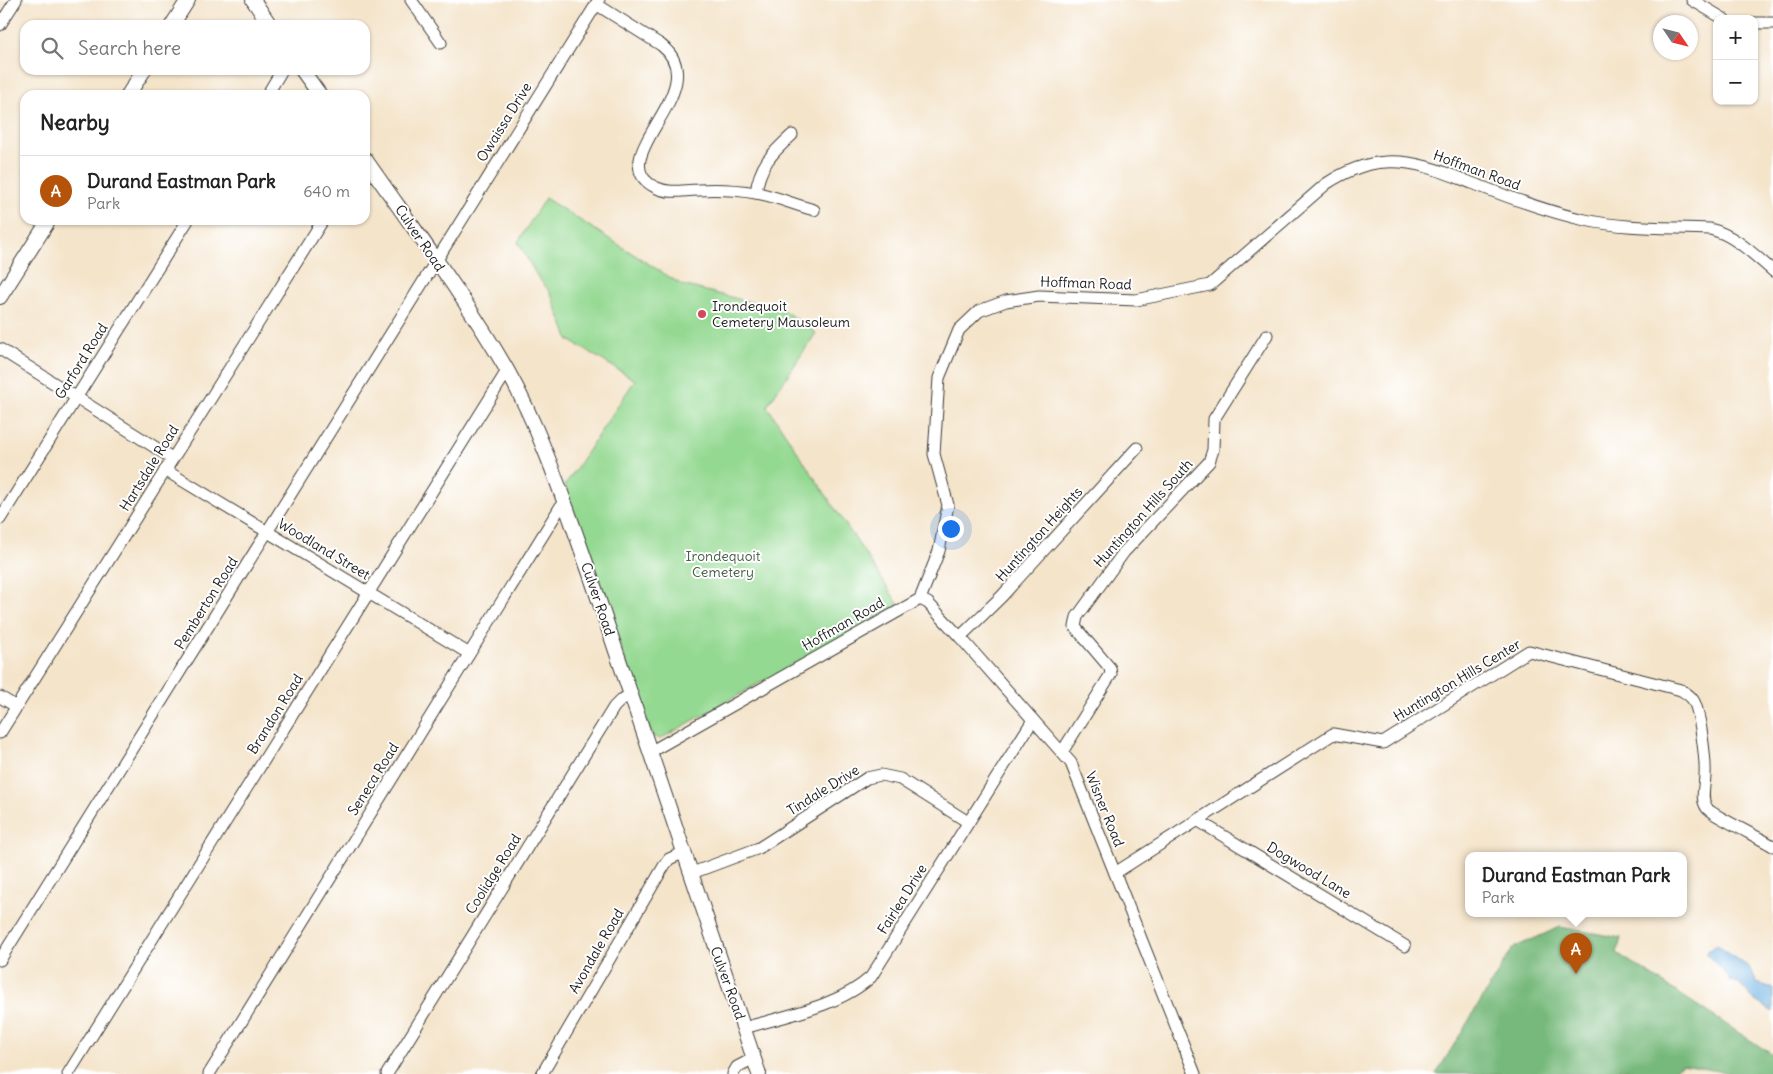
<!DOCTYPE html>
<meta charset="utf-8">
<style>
:root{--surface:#fff;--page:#f6f6f6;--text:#222;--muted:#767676;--line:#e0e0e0;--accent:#b45309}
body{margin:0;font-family:Delius,sans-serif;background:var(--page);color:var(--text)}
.controls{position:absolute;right:15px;top:15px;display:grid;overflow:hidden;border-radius:10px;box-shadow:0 1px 4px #0004}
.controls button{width:45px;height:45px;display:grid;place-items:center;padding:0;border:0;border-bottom:1px solid var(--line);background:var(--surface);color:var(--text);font:25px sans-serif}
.compass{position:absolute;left:1653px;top:15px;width:45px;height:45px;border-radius:50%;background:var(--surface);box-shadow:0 1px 4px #0004;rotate:125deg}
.you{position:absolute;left:950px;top:528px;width:18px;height:18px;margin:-12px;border:4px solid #fff;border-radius:50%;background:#1a73e8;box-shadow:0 0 0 8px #1a73e833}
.badge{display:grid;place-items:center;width:32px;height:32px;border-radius:50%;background:var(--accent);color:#fff;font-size:16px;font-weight:700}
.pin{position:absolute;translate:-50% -41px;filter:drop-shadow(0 1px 2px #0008)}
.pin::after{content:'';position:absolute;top:26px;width:18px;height:15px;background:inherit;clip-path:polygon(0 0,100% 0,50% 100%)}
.popup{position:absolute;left:1465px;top:852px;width:222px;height:65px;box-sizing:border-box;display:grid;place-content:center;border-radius:10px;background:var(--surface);filter:drop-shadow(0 1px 4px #0005);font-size:16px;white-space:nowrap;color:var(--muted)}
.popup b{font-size:19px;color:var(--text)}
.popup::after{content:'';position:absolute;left:50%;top:100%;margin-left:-10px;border:10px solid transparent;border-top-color:var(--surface)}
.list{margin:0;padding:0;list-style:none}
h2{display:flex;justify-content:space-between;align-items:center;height:65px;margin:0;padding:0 20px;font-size:21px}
h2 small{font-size:16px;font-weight:400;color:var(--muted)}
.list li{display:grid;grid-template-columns:32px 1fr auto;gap:15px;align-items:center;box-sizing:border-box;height:70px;padding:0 20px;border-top:1px solid var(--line)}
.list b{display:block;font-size:19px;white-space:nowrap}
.list p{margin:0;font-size:16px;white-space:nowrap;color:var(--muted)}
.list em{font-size:16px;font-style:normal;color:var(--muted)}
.icon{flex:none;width:28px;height:28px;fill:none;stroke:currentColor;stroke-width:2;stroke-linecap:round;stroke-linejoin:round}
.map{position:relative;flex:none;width:1773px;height:1074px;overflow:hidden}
.search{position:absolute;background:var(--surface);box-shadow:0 1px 4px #0004;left:20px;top:20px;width:350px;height:55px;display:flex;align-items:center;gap:12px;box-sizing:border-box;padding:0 18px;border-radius:15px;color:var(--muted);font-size:19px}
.panel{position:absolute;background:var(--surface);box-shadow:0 1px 4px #0004;left:20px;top:90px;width:350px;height:135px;border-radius:15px}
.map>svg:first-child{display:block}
.green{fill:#94d992;stroke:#587a57}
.forest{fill:#77b97c;stroke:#4a6a4c}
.water{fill:#69afe0;stroke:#42667e}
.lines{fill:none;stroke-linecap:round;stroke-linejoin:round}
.minor-casing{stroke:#3c3a36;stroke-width:13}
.major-casing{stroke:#3c3a36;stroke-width:16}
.minor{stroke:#fff;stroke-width:11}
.major{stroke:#fff;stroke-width:14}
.poi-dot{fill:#d1495b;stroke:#fff;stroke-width:2}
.labels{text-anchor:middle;stroke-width:4;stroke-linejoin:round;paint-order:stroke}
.street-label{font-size:14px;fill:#1c1c1c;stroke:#fff}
.poi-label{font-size:14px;fill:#1c1c1c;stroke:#fff;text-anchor:start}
.park-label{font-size:14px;fill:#465e45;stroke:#fff}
</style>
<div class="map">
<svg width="1773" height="1074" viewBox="0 0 1773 1074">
<rect width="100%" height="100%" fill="#fff"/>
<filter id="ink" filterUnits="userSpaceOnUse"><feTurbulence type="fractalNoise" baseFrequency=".02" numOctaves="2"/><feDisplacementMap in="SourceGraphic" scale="10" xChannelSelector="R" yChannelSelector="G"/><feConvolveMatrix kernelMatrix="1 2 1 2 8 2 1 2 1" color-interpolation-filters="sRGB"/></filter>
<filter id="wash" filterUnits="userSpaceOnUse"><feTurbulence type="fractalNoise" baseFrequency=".0096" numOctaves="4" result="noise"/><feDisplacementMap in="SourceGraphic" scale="20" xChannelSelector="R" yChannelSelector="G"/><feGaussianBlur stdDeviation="1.12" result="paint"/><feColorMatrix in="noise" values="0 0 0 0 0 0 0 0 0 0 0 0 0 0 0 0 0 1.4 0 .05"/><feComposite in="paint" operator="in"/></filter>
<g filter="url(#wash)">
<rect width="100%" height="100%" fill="#f4e4ca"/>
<path class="green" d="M545 198 682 285 783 310 816 333 767 406 899 605 660 739 652 736 650 731 565 485 635 380 569 340 550 292 537 276 518 242Z"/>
<path class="forest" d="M1560 927 1621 938 1617 953 1773 1055V1074H1736L1682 1065 1669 1074H1651L1621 1069 1595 1074H1436L1513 948Z"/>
<path class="water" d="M1717 944 1727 953 1749 967 1757 983 1773 988V1012L1755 1001 1739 983 1729 981V977L1705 953Z"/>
</g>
<g filter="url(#ink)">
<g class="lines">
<defs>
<g id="minor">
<path d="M411 0 441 43"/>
<path d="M1692 0 1724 19"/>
<path d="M596 4 661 45C718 89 596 160 657 188 670 194 684 190 698 190 717 189 738 190 756 193 775 196 795 205 814 210"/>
<path d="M1754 23H1773"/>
<path d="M0 25 16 0"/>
<path d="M267 95 282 70"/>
<path d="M756 193C759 166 772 153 792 135"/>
<path d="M0 349 172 458"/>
<path d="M165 470 468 653"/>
<path d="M0 519 188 220"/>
<path d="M920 599 928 603 960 637 1071 763 1195 1074"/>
<path d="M960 637 1002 596 1137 448"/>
<path d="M0 697 17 707"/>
<path d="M0 733 323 220"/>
<path d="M650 752 920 599 939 551 948 505 934 454 939 378 959 330 979 311 1006 301 1039 296 1136 300 1210 285 1326 184C1344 172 1365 163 1386 162 1418 160 1448 174 1477 185 1513 199 1548 212 1585 220 1626 229 1669 227 1710 229 1735 235 1754 255 1773 271"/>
<path d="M1062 752 1111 674 1110 668 1075 627 1077 617 1124 552 1209 462 1213 450 1214 419 1267 335"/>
<path d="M1197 820 1405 946"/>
<path d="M692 873 759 848 867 778 881 775 900 779 968 822"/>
<path d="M1115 873 1333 734 1383 743 1529 651 1681 690C1686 693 1690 695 1693 700 1700 710 1706 761 1705 775 1705 785 1700 799 1707 808 1710 814 1762 839 1773 846"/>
<path d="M0 960 599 0"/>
<path d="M744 1028C784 1016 840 1006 871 977L1033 720"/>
<path d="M68 1074 507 371"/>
<path d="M209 1074 564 501"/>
<path d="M387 1074 614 707 621 700 630 695"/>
<path d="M542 1074 664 866 669 859 685 852"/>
<path d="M733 1074 737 1067 754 1058"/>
</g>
<g id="major">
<path d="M253 0 270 25"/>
<path d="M172 25 188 0"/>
<path d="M302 70 320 95"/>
<path d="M128 95 144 70"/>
<path d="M365 159C413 228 465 297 507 370 542 432 566 507 590 574L759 1074"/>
<path d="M0 297 49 220"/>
</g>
</defs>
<use href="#minor" class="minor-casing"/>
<use href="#major" class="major-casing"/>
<use href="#minor" class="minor"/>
<use href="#major" class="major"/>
</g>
</g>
<circle class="poi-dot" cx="702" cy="314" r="5"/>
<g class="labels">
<g class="street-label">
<text transform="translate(504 122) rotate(-58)" y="5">Owaissa Drive</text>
<text transform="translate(1477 170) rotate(20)" y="5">Hoffman Road</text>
<text transform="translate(420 238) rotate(56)" y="5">Culver Road</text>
<text transform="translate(1086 283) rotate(2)" y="5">Hoffman Road</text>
<text transform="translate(81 361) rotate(-58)" y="5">Garford Road</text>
<text transform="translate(149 468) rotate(-58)" y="5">Hartsdale Road</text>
<text transform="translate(1143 513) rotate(-48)" y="5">Huntington Hills South</text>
<text transform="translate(1039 534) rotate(-48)" y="5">Huntington Heights</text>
<text transform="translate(324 549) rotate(31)" y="5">Woodland Street</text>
<text transform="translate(598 599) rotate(71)" y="5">Culver Road</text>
<text transform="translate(206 603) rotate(-58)" y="5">Pemberton Road</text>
<text transform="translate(843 624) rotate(-30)" y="5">Hoffman Road</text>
<text transform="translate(1457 680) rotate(-31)" y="5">Huntington Hills Center</text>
<text transform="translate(275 714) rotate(-58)" y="5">Brandon Road</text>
<text transform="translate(373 779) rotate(-58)" y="5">Seneca Road</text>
<text transform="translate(823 790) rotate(-32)" y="5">Tindale Drive</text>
<text transform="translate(1105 809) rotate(68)" y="5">Wisner Road</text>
<text transform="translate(1309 870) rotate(31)" y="5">Dogwood Lane</text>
<text transform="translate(493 874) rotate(-58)" y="5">Coolidge Road</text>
<text transform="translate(902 899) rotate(-58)" y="5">Fairlea Drive</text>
<text transform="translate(596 951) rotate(-60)" y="5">Avondale Road</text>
<text transform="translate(728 983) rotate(70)" y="5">Culver Road</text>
</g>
<g class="poi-label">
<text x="712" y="311">Irondequoit<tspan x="712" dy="16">Cemetery Mausoleum</tspan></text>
</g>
<g class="park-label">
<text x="723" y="561">Irondequoit<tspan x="723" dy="16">Cemetery</tspan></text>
</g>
</g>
</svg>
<div class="controls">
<button>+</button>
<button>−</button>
</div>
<svg class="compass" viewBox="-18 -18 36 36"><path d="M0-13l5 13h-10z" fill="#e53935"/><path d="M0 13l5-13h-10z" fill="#767676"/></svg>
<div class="you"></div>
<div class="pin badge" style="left:1576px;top:974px">A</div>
<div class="popup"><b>Durand Eastman Park</b>Park</div>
<div class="search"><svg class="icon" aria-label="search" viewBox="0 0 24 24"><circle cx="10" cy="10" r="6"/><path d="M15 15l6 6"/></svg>Search here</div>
<section class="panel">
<h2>Nearby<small></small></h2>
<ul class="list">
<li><span class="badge">A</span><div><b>Durand Eastman Park</b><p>Park</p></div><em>640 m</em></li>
</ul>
</section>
</div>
